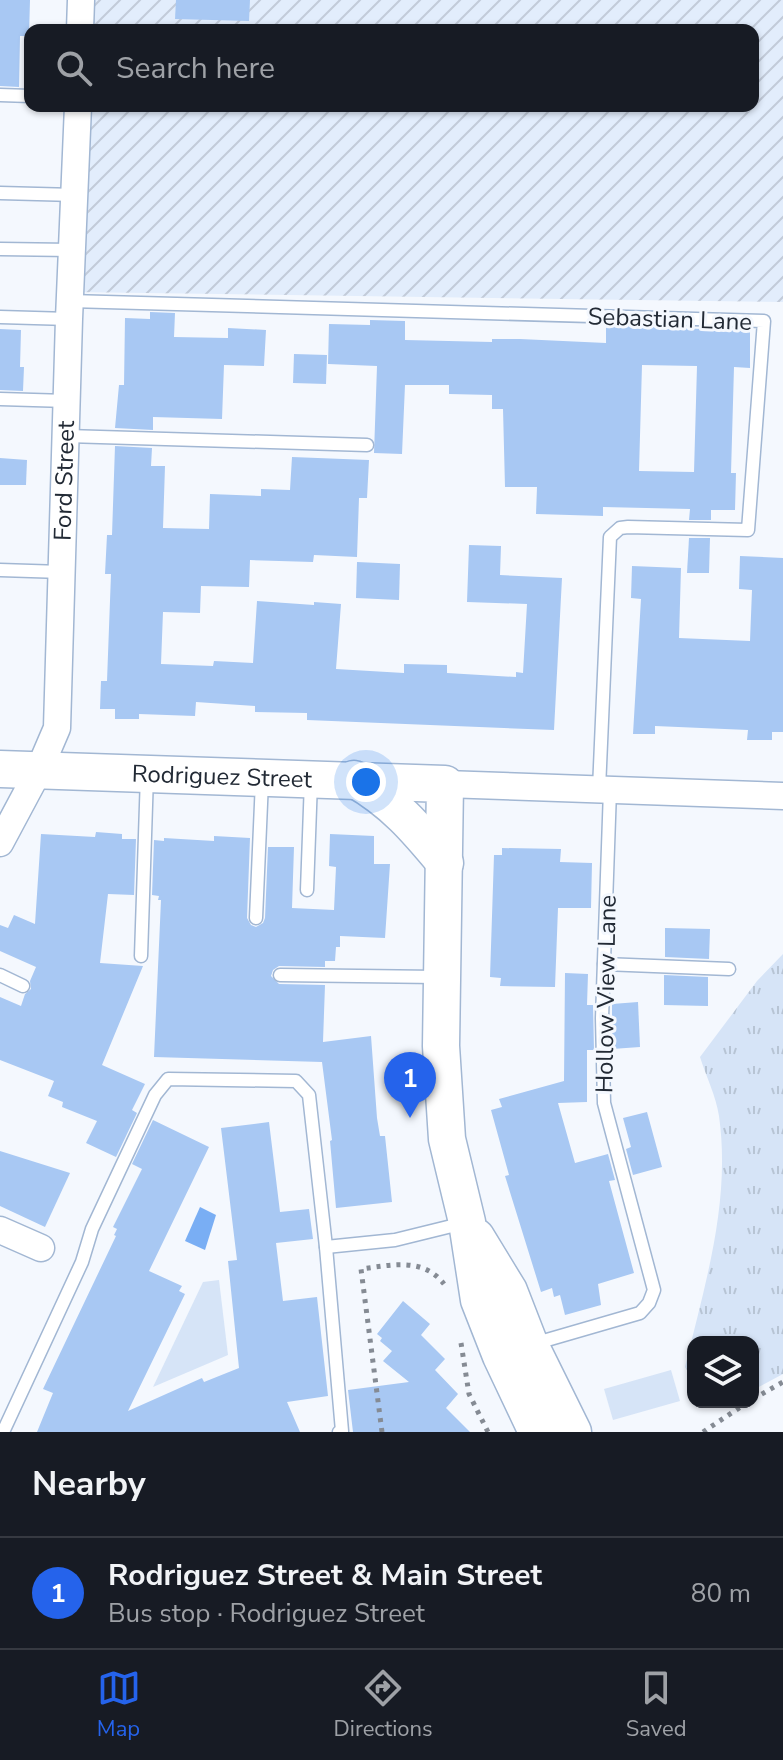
<!DOCTYPE html>
<meta charset="utf-8">
<style>
:root{--surface:#171b24;--page:#20242c;--text:#f1f3f6;--muted:#9ea1a6;--line:#363941;--accent:#2563eb}
body{margin:0;font-family:"Nunito Sans",sans-serif;background:var(--page);color:var(--text)}
.controls{position:absolute;right:24px;bottom:24px;display:grid;overflow:hidden;border-radius:16px;box-shadow:0 2px 6px #0004}
.controls button{width:72px;height:72px;display:grid;place-items:center;padding:0;border:0;border-bottom:2px solid var(--line);background:var(--surface);color:var(--text);font:40px sans-serif}
.you{position:absolute;left:366px;top:782px;width:28px;height:28px;margin:-20px;border:6px solid #fff;border-radius:50%;background:#1a73e8;box-shadow:0 0 0 12px #1a73e833}
.badge{display:grid;place-items:center;width:52px;height:52px;border-radius:50%;background:var(--accent);color:#fff;font-size:26px;font-weight:700}
.pin{position:absolute;translate:-50% -66px;filter:drop-shadow(0 2px 4px #0008)}
.pin::after{content:'';position:absolute;top:42px;width:28px;height:24px;background:inherit;clip-path:polygon(0 0,100% 0,50% 100%)}
.list{margin:0;padding:0;list-style:none}
h2{display:flex;justify-content:space-between;align-items:center;height:104px;margin:0;padding:0 32px;font-size:34px}
h2 small{font-size:26px;font-weight:400;color:var(--muted)}
.list li{display:grid;grid-template-columns:52px 1fr auto;gap:24px;align-items:center;box-sizing:border-box;height:112px;padding:0 32px;border-top:2px solid var(--line)}
.list b{display:block;font-size:30px;white-space:nowrap}
.list p{margin:0;font-size:26px;white-space:nowrap;color:var(--muted)}
.list em{font-size:26px;font-style:normal;color:var(--muted)}
.icon{flex:none;width:44px;height:44px;fill:none;stroke:currentColor;stroke-width:2;stroke-linecap:round;stroke-linejoin:round}
.map{position:relative;flex:none;width:783px;height:1432px;overflow:hidden}
.search{position:absolute;background:var(--surface);box-shadow:0 2px 6px #0004;left:24px;right:24px;top:24px;height:88px;display:flex;align-items:center;gap:20px;box-sizing:border-box;padding:0 28px;border-radius:16px;color:var(--muted);font-size:30px}
.sheet{height:216px;background:var(--surface)}
nav{display:flex;justify-content:space-around;align-items:center;box-sizing:border-box;height:112px;border-top:2px solid var(--line);background:var(--surface);font-size:22px;color:var(--muted)}
nav a{display:grid;justify-items:center;gap:4px}
nav .on{color:var(--accent)}
.map>svg:first-child{display:block}
.industrial{fill:url(#industrial-furrows)}
.green{fill:#d6e4f7}
.park{fill:url(#park-tufts)}
.water{fill:#79aef4}
.building{fill:#a8c8f3;fill-rule:evenodd}
.lines{fill:none;stroke-linecap:round;stroke-linejoin:round}
.lane-casing{stroke:#a2b7d3;stroke-width:15}
.street-casing{stroke:#a2b7d3;stroke-width:29}
.secondary-casing{stroke:#a2b7d3;stroke-width:39}
.path{stroke:#858b94;stroke-width:5;stroke-dasharray:4 6;stroke-linecap:butt}
.lane{stroke:#fff;stroke-width:12}
.street{stroke:#fff;stroke-width:26}
.secondary{stroke:#fff;stroke-width:36}
.labels{text-anchor:middle;stroke-width:6;stroke-linejoin:round;paint-order:stroke}
.street-label{font-size:24px;fill:#222a35;stroke:#f4f8fe}
</style>
<div class="map">
<svg width="783" height="1432" viewBox="0 0 783 1432">
<defs>
<pattern id="industrial-furrows" width="10" height="10" patternUnits="userSpaceOnUse" patternTransform="scale(2)"><rect width="10" height="10" fill="#e2edfc"/><path d="M-1 1l2-2M0 10L10 0M9 11l2-2" fill="none" stroke="#c2cbd9"/></pattern>
<pattern id="park-tufts" width="24" height="20" patternUnits="userSpaceOnUse" patternTransform="scale(2)"><rect width="24" height="20" fill="#d6e4f7"/><path d="M3 7l-1-3M5 7V3M7 7l1-3M15 17l-1-3M17 17v-4M19 17l1-3" fill="none" stroke="#b7c4d4"/></pattern>
</defs>
<rect width="100%" height="100%" fill="#f4f8fe"/>
<path class="industrial" d="M79 0H783V302L71 292 76 106H753V30H78Z"/>
<g class="green">
<path d="M219 1280 228 1355 153 1387 203 1282Z"/>
<path d="M671 1370 680 1401 613 1420 604 1389Z"/>
</g>
<path class="park" d="M783 954V1374L753 1390V1342H693V1380L685 1367C705 1284 731 1202 719 1116 716 1096 706 1076 700 1057L757 981Z"/>
<path class="water" d="M200 1207 216 1215 205 1250 185 1241Z"/>
<g class="building">
<path d="M0 0H30L29 36H20L19 87 0 86Z"/>
<path d="M176 0H250L249 21 175 19Z"/>
<path d="M150 312 175 313 174 337 228 338V328L266 330 264 366 224 365 222 419 153 417V430L115 428 119 385H124L125 318 150 319Z"/>
<path d="M370 320 405 321V340L492 342V339H520L606 343V325L750 331V368L734 367 731 473H736L735 510H711V520H689L690 509 603 507V516L536 514 537 487H505L503 409H492V395L449 394V385H405L402 454 374 453 377 366 328 364 329 324 370 325ZM642 365 697 366 694 472 639 471Z"/>
<path d="M0 329 21 330 20 367H24L23 391 0 390Z"/>
<path d="M294 354 327 355 326 384 293 383Z"/>
<path d="M115 446 152 448 151 466H165L163 528 209 529 210 494 261 496V489L290 490 292 457 369 460 367 498H359L357 557 314 555 313 562 250 560 249 587 201 586 200 613 163 612 161 664 213 666 214 661 253 663 257 601 314 605V602L341 604 336 669 404 673V664L447 665V673L516 677V672L523 673 527 604 467 602 469 545 501 546 500 575 562 578 554 730 307 720V713L255 712V706L196 702 195 716 139 714V719H115V709H100L101 681H107L111 574H105L107 535H112Z"/>
<path d="M0 458 27 460 26 485H0Z"/>
<path d="M689 538H710L709 573H687Z"/>
<path d="M740 556 783 558V732H772V740H747L748 730 655 726V734H633L641 599 631 598 632 566 681 568 679 638 750 641 752 590 739 589Z"/>
<path d="M357 562 400 564 399 600 356 598Z"/>
<path d="M96 832 122 834V839H136L134 895 108 894 100 963 143 966 102 1065 145 1084 132 1110 137 1113 116 1157 86 1143 97 1121 62 1107 63 1102 48 1096 54 1081 0 1060V997L21 1006 25 994 31 989 30 981 36 967 0 951V925L8 928 14 915 35 924 41 834 95 837Z"/>
<path d="M330 834 374 836V864H390L385 938 340 936V947H336L335 961H325V967L279 966 273 970 271 976 279 984 325 985 323 1042 371 1036 377 1118 380 1136H385L392 1202 336 1208 330 1141 332 1140 322 1062 154 1057 161 900H158L159 896 152 895 154 840 164 841V838L214 841V836L250 838 247 918 251 925 256 927 263 923 265 918 268 847H294L292 908 334 910 336 867 329 866Z"/>
<path d="M502 848 561 849 560 862 592 863 591 908H558L555 987 500 986 501 978 490 977 494 855H502Z"/>
<path d="M665 928 710 929 709 959 665 957Z"/>
<path d="M565 973 588 974 587 1005H593L594 1050H587V1102L558 1103 575 1163 608 1154 615 1180 609 1181 634 1273 598 1284 601 1305 565 1315 560 1295 554 1297 552 1288 541 1292 505 1176 509 1175 491 1110 502 1107 499 1099 564 1081Z"/>
<path d="M664 975 708 977V1006L664 1005Z"/>
<path d="M638 1002 640 1047 612 1049V1004Z"/>
<path d="M647 1112 662 1167 633 1175 626 1149 631 1147 623 1118Z"/>
<path d="M153 1120 209 1147 149 1271 182 1286 179 1291 185 1294 128 1411 202 1378 204 1382 239 1368 228 1261 237 1260 221 1128 269 1122 280 1212 309 1209 313 1239 276 1243 283 1301 317 1297 328 1396 287 1402 300 1432H37L53 1393 43 1389 116 1236 114 1235 117 1229 113 1227 142 1169 132 1164Z"/>
<path d="M0 1151 70 1173 45 1227 0 1206Z"/>
<path d="M403 1301 430 1324 421 1335 445 1359 435 1370 458 1394 446 1408 470 1432H353L348 1390 409 1382 383 1361 392 1351 380 1341 382 1338 377 1334Z"/>
</g>
<g class="lines">
<defs>
<g id="lane">
<path d="M0 95 30 96"/>
<path d="M0 193 75 195"/>
<path d="M0 249 72 250"/>
<path d="M70 301 764 321 748 530 628 527 620 528 610 537 599 789"/>
<path d="M0 317 69 319"/>
<path d="M0 399 67 401"/>
<path d="M67 436 367 445"/>
<path d="M0 570 62 572"/>
<path d="M307 890 311 781"/>
<path d="M256 918 262 781"/>
<path d="M141 956 147 775"/>
<path d="M604 964 729 969"/>
<path d="M0 975 23 986"/>
<path d="M280 975 437 977"/>
<path d="M326 1247 395 1240 464 1223"/>
<path d="M533 1344 640 1313 649 1303 654 1290 604 1103 602 1018 610 790"/>
<path d="M3 1432 82 1262 92 1229 155 1095 168 1079 296 1081 309 1095 326 1247 342 1431 339 1432"/>
</g>
<g id="street">
<path d="M80 30 81 0"/>
<path d="M445 784 783 796"/>
<path id="s1" d="M0 843 39 770 57 728 69 319 78 106"/>
<path d="M0 1230 41 1248"/>
</g>
<g id="secondary">
<path id="s2" d="M0 769 445 784 441 1046 447 1139 467 1222 479 1300 501 1356 537 1432"/>
<path d="M354 779C394 802 416 828 445 863"/>
<path d="M476 1237 509 1291 530 1345 573 1432"/>
</g>
</defs>
<use href="#lane" class="lane-casing"/>
<use href="#street" class="street-casing"/>
<use href="#secondary" class="secondary-casing"/>
<g class="path">
<path d="M461 1343 469 1394 488 1432"/>
<path d="M753 1399 783 1382"/>
<path d="M382 1432 361 1269C392 1265 423 1257 444 1284"/>
<path d="M703 1432 748 1402"/>
</g>
<use href="#lane" class="lane"/>
<use href="#street" class="street"/>
<use href="#secondary" class="secondary"/>
</g>
<g class="labels">
<g class="street-label">
<text transform="translate(670 319) rotate(2)" y="8">Sebastian Lane</text>
<text dy="8" stroke="none"><textPath href="#s1" startOffset="376">Ford Street</textPath></text>
<text dy="8" stroke="none"><textPath href="#s2" startOffset="222">Rodriguez Street</textPath></text>
<text transform="translate(606 994) rotate(-89)" y="8">Hollow View Lane</text>
</g>
</g>
</svg>
<div class="controls">
<button><svg class="icon" aria-label="layers" viewBox="0 0 24 24"><path d="M12 4l9 5-9 5-9-5zM3 14l9 5 9-5"/></svg></button>
</div>
<div class="you"></div>
<div class="pin badge" style="left:410px;top:1118px">1</div>
<div class="search"><svg class="icon" aria-label="search" viewBox="0 0 24 24"><circle cx="10" cy="10" r="6"/><path d="M15 15l6 6"/></svg>Search here</div>
</div>
<section class="sheet">
<h2>Nearby<small></small></h2>
<ul class="list">
<li><span class="badge">1</span><div><b>Rodriguez Street &amp; Main Street</b><p>Bus stop · Rodriguez Street</p></div><em>80 m</em></li>
</ul>
</section>
<nav>
<a class="on"><svg class="icon" aria-label="map" viewBox="0 0 24 24"><path d="M3 6l6-2 6 2 6-2v14l-6 2-6-2-6 2zM9 4v14M15 6v14"/></svg>Map</a>
<a><svg class="icon" aria-label="directions" viewBox="0 0 24 24"><path d="M12 3l9 9-9 9-9-9zM9 14v-3h6M13 9l2 2-2 2"/></svg>Directions</a>
<a><svg class="icon" aria-label="saved" viewBox="0 0 24 24"><path d="M7 4h10v16l-5-4-5 4z"/></svg>Saved</a>
</nav>
